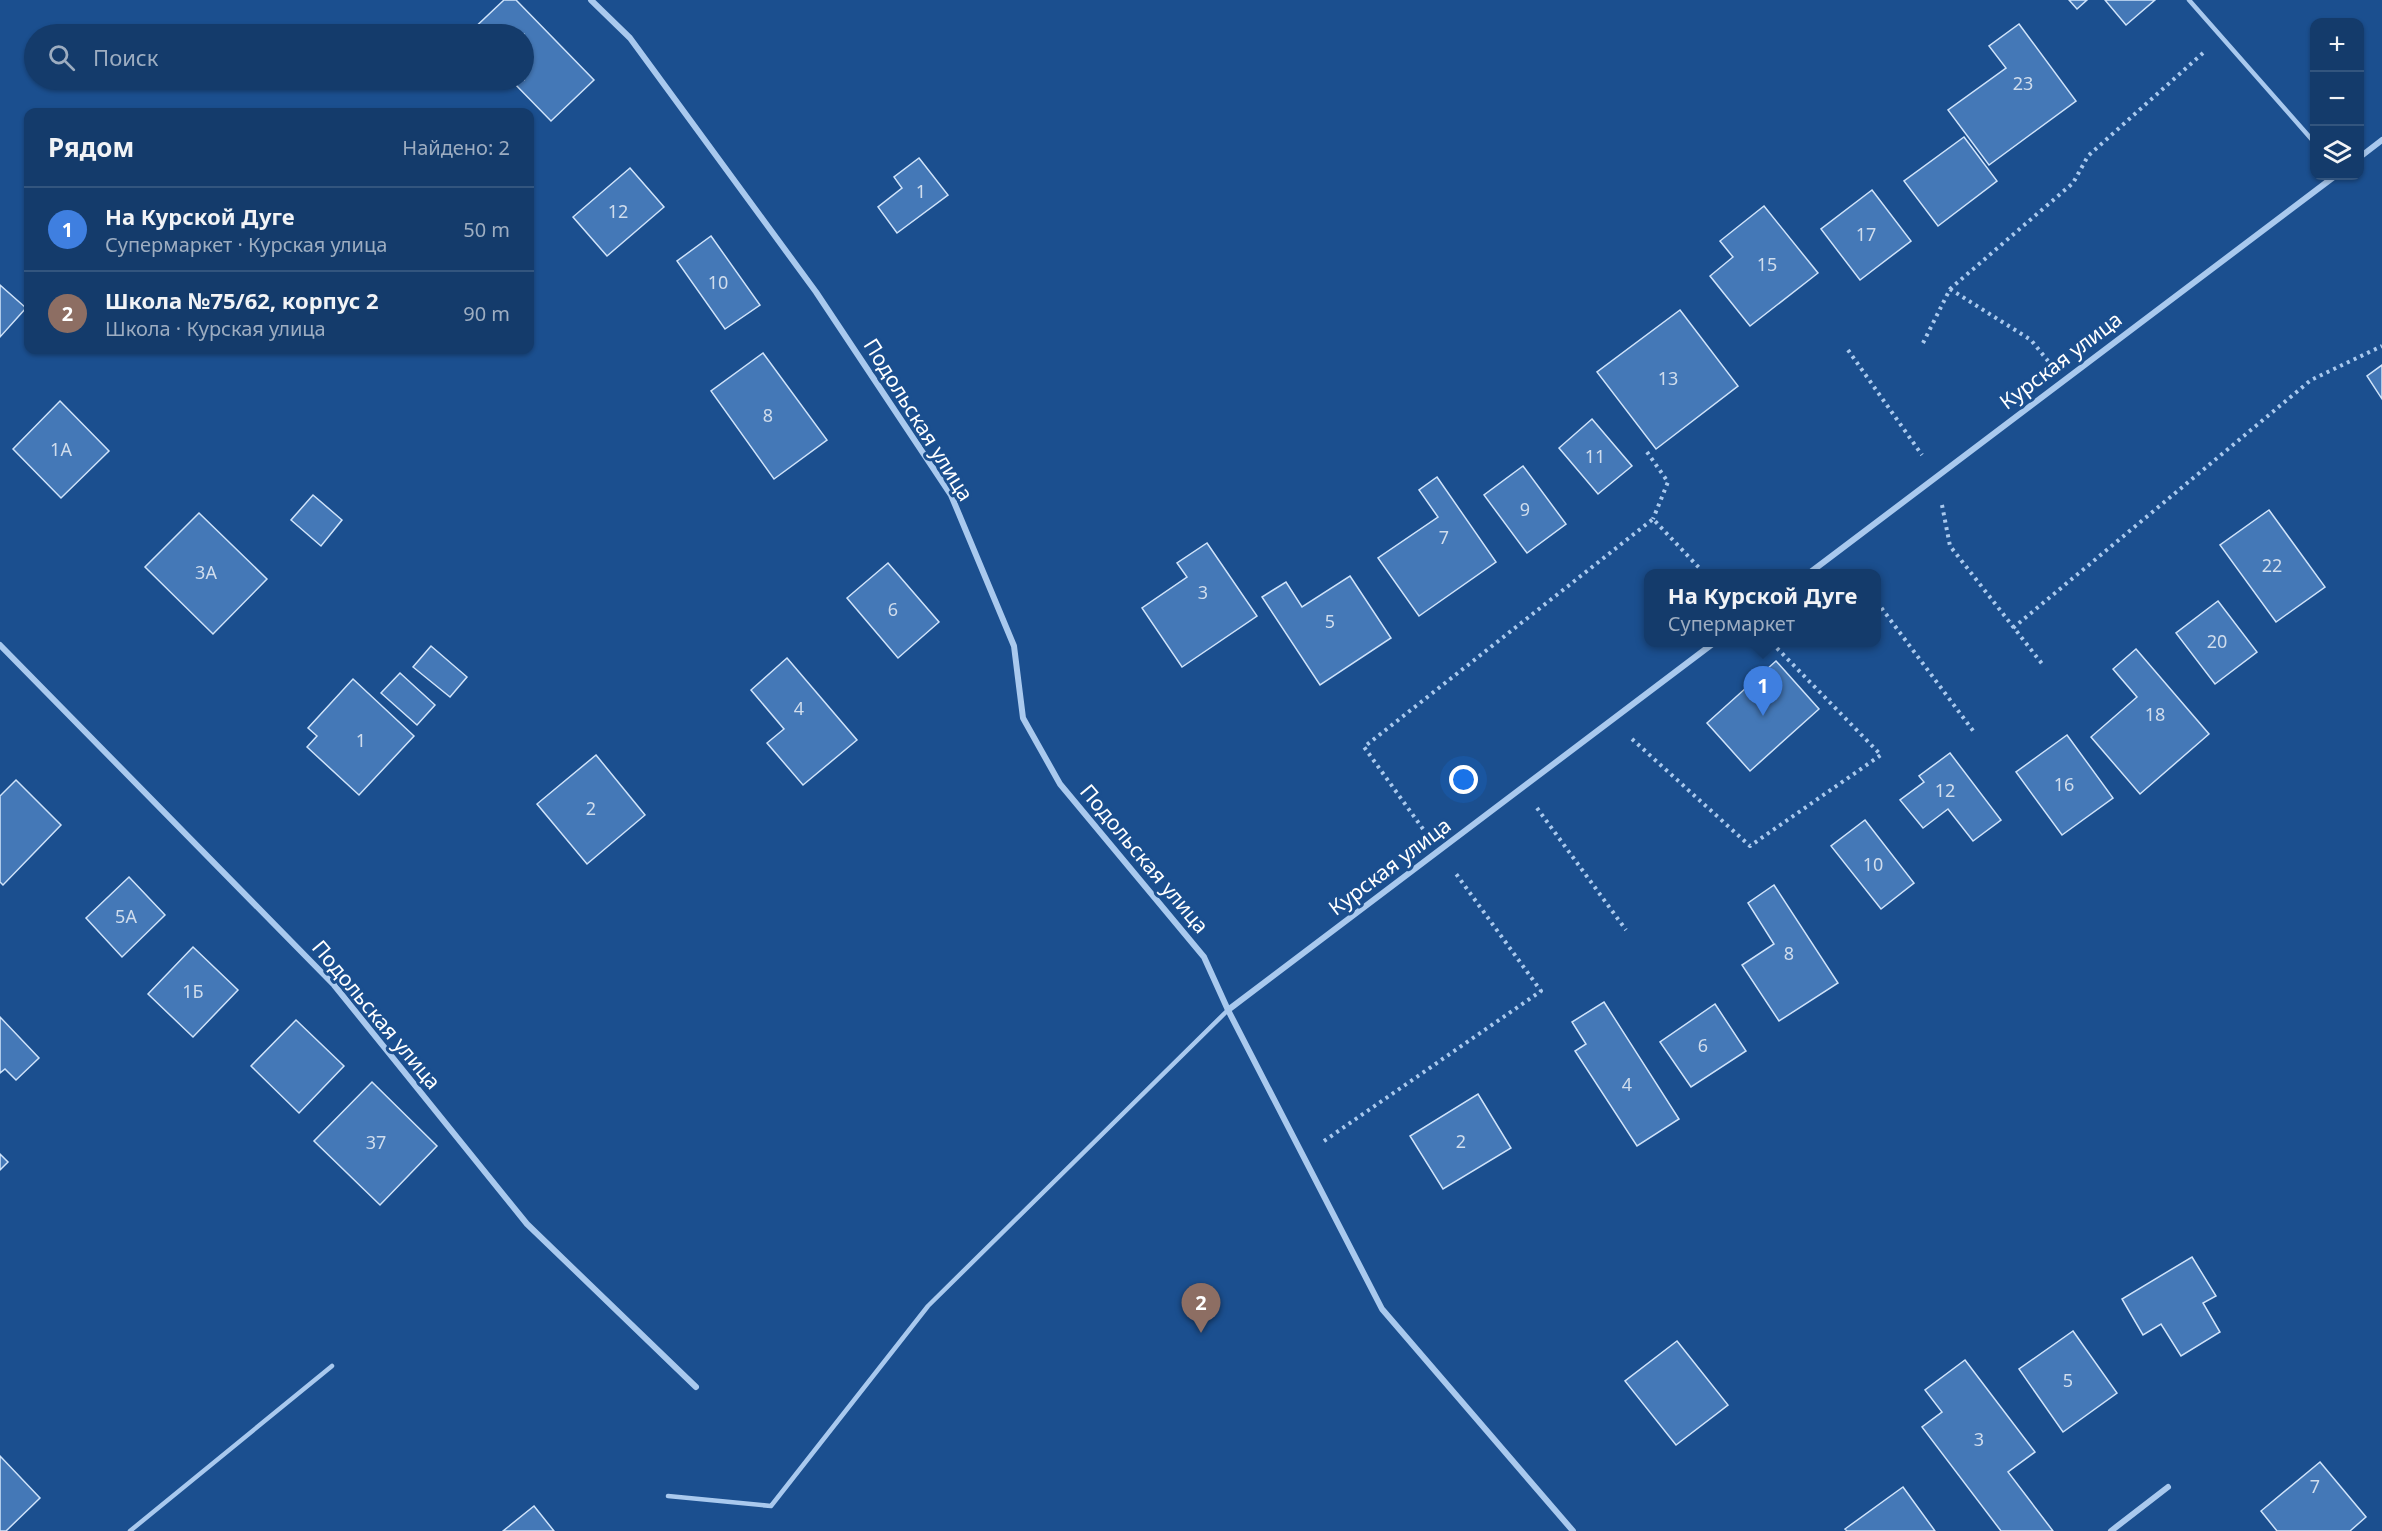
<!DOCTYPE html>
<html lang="ru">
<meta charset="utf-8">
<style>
:root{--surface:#143b6b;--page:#214673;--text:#f1f3f6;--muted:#9dadc1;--line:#33557e;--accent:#bca0f2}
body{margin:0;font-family:"Noto Sans",sans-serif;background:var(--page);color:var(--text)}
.controls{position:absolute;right:18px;top:18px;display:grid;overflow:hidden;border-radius:12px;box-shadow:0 2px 4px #0004}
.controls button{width:54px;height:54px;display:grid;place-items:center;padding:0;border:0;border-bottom:2px solid var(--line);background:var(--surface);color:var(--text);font:30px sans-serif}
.you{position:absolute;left:1464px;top:780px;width:21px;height:21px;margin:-15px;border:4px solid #fff;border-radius:50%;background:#1a73e8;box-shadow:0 0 0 9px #1a73e833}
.badge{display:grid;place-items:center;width:39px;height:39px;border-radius:50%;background:var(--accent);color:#fff;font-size:20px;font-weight:700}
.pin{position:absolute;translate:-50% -50px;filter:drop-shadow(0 2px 3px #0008)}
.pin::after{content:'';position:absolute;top:32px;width:21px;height:18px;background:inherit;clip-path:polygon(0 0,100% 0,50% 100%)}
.popup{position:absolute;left:1644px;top:569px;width:237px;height:78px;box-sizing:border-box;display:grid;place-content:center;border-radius:12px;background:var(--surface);filter:drop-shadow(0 2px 4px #0005);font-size:20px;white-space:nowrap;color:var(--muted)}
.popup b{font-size:22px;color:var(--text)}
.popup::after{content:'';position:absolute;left:50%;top:100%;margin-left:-12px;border:12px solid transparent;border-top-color:var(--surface)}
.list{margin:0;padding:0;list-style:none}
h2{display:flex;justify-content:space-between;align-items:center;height:78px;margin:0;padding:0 24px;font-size:26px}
h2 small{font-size:20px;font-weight:400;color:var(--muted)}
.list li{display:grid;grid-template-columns:39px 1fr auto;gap:18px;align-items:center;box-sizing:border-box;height:84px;padding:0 24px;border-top:2px solid var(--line)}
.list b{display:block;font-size:22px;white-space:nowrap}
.list p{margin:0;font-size:20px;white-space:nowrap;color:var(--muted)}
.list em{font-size:20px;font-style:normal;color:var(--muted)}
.icon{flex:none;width:33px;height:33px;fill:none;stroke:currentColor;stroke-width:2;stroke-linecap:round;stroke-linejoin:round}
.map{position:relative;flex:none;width:2382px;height:1531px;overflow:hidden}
.search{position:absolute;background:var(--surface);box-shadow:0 2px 4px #0004;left:24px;top:24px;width:510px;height:66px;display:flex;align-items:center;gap:15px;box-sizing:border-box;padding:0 21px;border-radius:33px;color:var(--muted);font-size:22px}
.panel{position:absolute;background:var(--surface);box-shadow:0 2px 4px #0004;left:24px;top:108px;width:510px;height:246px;border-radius:12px}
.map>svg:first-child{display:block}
.building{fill:#4478b7;stroke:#cfe3fa;stroke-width:1.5}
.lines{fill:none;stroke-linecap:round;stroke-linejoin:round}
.path{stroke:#a9c9ee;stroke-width:4;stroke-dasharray:3 4.5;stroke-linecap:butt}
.lane{stroke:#a9c9ee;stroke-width:4.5}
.street{stroke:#a9c9ee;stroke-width:6}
.labels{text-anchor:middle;stroke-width:6;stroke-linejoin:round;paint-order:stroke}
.number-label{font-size:18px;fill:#d0dded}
.street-label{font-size:21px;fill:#fff;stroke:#1b4f8f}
</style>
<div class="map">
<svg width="2382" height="1531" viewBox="0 0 2382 1531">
<rect width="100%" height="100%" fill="#1b4f8f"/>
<g class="building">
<path d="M504 0H516L594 80 551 121 511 80H524V34H468Z"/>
<path d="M2069 0H2087L2077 9Z"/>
<path d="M2105 0H2155L2126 25Z"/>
<path d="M2019 24 2076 101 1989 165 1948 110 2006 68 1989 46Z"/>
<path d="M1964 137 1997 181 1938 226 1904 181Z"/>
<path d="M919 158 948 195 897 233 878 207 902 188 894 177Z"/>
<path d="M630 168 664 207 607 256 573 217Z"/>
<path d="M1872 190 1911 241 1860 280 1821 229Z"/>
<path d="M1764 206 1818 273 1750 326 1710 276 1733 257 1720 241Z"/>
<path d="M711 236 760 305 725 329 677 261Z"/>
<path d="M0 285 26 308 0 337Z"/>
<path d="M1680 310 1738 386 1656 449 1597 372Z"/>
<path d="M763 353 827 440 774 479 711 391Z"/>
<path d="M2382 365V399L2367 376Z"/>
<path d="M60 401 109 451 61 498 13 449Z"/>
<path d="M1592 419 1632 466 1598 494 1559 448Z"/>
<path d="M1523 466 1566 524 1527 553 1484 495Z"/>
<path d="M1437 477 1496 562 1419 616 1378 558 1438 517 1419 490Z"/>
<path d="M313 495 342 520 321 546 291 520Z"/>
<path d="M2269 510 2325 587 2276 622 2220 545Z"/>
<path d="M199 513 267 579 213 634 145 567Z"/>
<path d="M1207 543 1257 616 1182 667 1142 608 1187 577 1177 563Z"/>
<path d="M888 563 939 622 898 658 847 598Z"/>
<path d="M1350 576 1391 638 1320 685 1262 597 1286 582 1302 607Z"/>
<path d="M2218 601 2257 652 2215 684 2176 633Z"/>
<path d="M431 646 467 677 450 697 413 667Z"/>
<path d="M2136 649 2209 734 2140 794 2091 737 2137 697 2113 669Z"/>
<path d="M787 658 857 740 803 785 767 743 784 729 751 690Z"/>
<path d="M1776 661 1819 709 1750 771 1707 723Z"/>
<path d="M400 673 435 705 417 725 381 693Z"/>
<path d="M353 679 414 736 359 795 307 747 317 736 308 728Z"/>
<path d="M2067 735 2113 798 2062 835 2016 772Z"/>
<path d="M1950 753 2001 820 1973 841 1948 809 1923 828 1900 800 1924 782 1919 776Z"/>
<path d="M596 755 645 815 587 864 537 804Z"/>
<path d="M16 780 61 825 3 885 0 882V796Z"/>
<path d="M1865 820 1914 883 1881 909 1831 846Z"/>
<path d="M129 877 165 915 122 957 86 918Z"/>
<path d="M1774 885 1838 983 1779 1021 1742 965 1774 944 1748 903Z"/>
<path d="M193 947 238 990 193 1037 148 994Z"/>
<path d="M1604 1002 1679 1119 1637 1146 1575 1051 1586 1044 1572 1022Z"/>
<path d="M1715 1004 1746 1051 1691 1087 1660 1042Z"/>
<path d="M0 1017 39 1058 16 1080 5 1069 0 1073Z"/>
<path d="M296 1020 344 1066 299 1113 251 1066Z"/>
<path d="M372 1082 437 1146 380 1205 314 1141Z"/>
<path d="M1478 1094 1511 1148 1443 1189 1410 1136Z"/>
<path d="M0 1154 8 1162 0 1170Z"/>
<path d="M2192 1257 2216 1296 2203 1303 2220 1332 2181 1356 2161 1324 2143 1335 2122 1299Z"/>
<path d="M2073 1331 2117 1393 2063 1432 2019 1369Z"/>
<path d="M1677 1341 1728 1405 1676 1445 1625 1381Z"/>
<path d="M1965 1360 2035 1452 2008 1472 2053 1531H2001L1922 1427 1942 1412 1925 1390Z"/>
<path d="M0 1456 40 1498 6 1531H0Z"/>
<path d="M2320 1462 2366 1517 2350 1531H2277L2261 1511Z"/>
<path d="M1903 1487 1935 1531H1847L1845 1529Z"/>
<path d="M534 1506 554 1531H503Z"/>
</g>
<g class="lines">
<g class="path">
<path d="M1950 289 2031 340 2048 361"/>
<path d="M1923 343 1950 289 2073 183 2088 156 2203 53"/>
<path d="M1848 350 1922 455"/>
<path d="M1647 452 1668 482 1653 519"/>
<path d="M1942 505 1950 546 2043 665"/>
<path d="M1877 602 1974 732"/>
<path d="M2013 628 2311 380 2382 346"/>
<path d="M1632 739 1750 846 1881 755 1771 642"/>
<path d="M1537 808 1626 930"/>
<path d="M1423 829 1364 747 1653 519 1705 574"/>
<path d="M1324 1141 1541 991 1454 871"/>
</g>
<g class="lane">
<path d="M2189 0 2314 142"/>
<path d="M668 1496 771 1506 928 1306 1228 1010"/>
<path d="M130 1531 332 1366"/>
</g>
<g class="street">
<path d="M591 0 630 38 816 292 951 495 1014 646 1023 718 1060 784 1204 957 1228 1010 1382 1309 1573 1531"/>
<path d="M2360 157 2382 140"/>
<path d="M1808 574 2335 176"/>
<path d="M0 645 334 985 527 1224 696 1387"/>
<path d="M1228 1010 1715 642"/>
<path d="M2111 1531 2168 1487"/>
</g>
</g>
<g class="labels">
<g class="number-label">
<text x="2023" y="90">23</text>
<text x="921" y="198">1</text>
<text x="618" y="218">12</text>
<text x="1866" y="241">17</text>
<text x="1767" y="271">15</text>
<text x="718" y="289">10</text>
<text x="1668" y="385">13</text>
<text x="768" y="422">8</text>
<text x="61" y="456">1А</text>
<text x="1595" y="463">11</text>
<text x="1525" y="516">9</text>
<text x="1444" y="544">7</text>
<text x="2272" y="572">22</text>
<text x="206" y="579">3А</text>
<text x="1203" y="599">3</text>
<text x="893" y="616">6</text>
<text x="1330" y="628">5</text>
<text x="2217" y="648">20</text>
<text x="799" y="715">4</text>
<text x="2155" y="721">18</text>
<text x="361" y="747">1</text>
<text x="2064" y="791">16</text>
<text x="1945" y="797">12</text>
<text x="591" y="815">2</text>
<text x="1873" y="871">10</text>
<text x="126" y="923">5А</text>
<text x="1789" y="960">8</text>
<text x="193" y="998">1Б</text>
<text x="1703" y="1052">6</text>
<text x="1627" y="1091">4</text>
<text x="1461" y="1148">2</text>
<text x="376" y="1149">37</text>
<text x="2068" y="1387">5</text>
<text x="1979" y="1446">3</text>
<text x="2315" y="1493">7</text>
</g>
<g class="street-label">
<text transform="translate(2061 361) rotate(-37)" y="7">Курская улица</text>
<text transform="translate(918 420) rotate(58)" y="7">Подольская улица</text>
<text transform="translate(1144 859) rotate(50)" y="7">Подольская улица</text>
<text transform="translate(1390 867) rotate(-37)" y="7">Курская улица</text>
<text transform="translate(376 1015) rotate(50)" y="7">Подольская улица</text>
</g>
</g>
</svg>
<div class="controls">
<button>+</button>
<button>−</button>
<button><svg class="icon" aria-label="layers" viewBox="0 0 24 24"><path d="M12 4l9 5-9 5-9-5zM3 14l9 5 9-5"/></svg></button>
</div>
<div class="you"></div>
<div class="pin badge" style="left:1763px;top:716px;background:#3f7fe0">1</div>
<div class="popup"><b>На Курской Дуге</b>Супермаркет</div>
<div class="pin badge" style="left:1201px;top:1333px;background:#8d6e63">2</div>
<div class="search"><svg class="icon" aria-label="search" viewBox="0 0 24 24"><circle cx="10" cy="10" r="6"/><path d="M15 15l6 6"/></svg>Поиск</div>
<section class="panel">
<h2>Рядом<small>Найдено: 2</small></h2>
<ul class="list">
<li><span class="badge" style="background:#3f7fe0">1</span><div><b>На Курской Дуге</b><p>Супермаркет · Курская улица</p></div><em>50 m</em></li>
<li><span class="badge" style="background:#8d6e63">2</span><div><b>Школа №75/62, корпус 2</b><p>Школа · Курская улица</p></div><em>90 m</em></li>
</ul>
</section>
</div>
